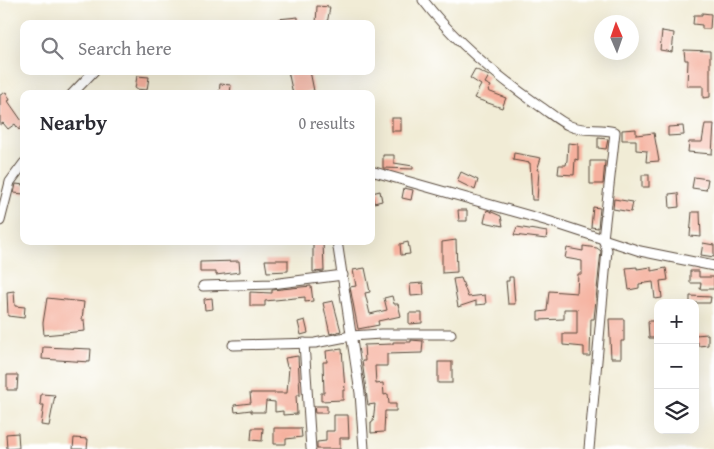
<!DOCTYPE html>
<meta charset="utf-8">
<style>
:root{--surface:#fff;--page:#f2f2f3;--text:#2b2b33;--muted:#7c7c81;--line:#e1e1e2}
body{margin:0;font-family:"Gentium Book Plus",serif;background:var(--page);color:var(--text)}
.controls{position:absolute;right:15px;bottom:15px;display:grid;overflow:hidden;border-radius:10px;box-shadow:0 5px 20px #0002}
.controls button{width:45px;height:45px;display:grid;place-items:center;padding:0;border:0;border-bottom:1px solid var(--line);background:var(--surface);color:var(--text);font:25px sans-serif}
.compass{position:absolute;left:594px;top:15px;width:45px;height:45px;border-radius:50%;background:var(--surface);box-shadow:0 5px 20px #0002;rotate:358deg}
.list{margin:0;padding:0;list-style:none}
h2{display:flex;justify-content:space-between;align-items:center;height:65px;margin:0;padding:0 20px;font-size:21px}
h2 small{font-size:16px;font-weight:400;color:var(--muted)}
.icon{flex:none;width:28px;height:28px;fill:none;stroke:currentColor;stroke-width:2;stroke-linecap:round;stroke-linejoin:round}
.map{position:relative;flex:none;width:714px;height:449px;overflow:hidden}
.search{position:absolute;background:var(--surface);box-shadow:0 5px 20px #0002;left:20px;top:20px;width:355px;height:55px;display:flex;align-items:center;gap:12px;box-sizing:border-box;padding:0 18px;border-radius:10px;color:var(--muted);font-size:19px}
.panel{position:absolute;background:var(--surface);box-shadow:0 5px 20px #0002;left:20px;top:90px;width:355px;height:155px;border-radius:10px}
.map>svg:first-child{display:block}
.building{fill:#f5b09d}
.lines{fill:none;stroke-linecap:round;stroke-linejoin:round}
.minor-casing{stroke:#56473a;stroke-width:11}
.minor{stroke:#fff;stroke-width:9}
</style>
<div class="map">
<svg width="714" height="449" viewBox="0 0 714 449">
<rect width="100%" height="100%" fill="#fff"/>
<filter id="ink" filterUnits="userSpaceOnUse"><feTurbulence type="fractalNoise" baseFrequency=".02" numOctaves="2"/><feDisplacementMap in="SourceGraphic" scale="10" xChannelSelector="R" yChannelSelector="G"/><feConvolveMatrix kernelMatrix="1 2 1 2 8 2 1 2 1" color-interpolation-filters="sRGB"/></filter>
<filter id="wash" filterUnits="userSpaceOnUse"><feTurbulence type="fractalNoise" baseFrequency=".0096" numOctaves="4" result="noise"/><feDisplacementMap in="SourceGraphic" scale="20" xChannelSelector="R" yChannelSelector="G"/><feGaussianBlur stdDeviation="1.12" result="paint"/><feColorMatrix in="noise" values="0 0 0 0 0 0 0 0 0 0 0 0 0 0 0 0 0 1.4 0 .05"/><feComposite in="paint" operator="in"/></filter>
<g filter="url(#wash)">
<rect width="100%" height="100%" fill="#f1ecd6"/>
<g id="blocks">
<g class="building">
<path d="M317 6 330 7 327 24H316Z"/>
<path d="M702 13 711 14 710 29H702V25L693 24 694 15H702Z"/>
<path d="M298 17V24H278V19Z"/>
<path d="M662 31 674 33 672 52 660 50Z"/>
<path d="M684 50 710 51V97L703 98V86H687L688 60H685Z"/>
<path d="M475 69 489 76 485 83 491 86 488 91 506 98 502 108 474 98 481 85 470 78Z"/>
<path d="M288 71H310L314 91 293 94Z"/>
<path d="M137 76 149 77 147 90 135 89Z"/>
<path d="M220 84 231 85 230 94H219Z"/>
<path d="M6 92 10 100 8 101 24 124 19 130 15 124 8 129 3 123 0 125V95Z"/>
<rect x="392" y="118" width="9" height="13"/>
<path d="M705 124H714L712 154 688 152 689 142H702Z"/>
<path d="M683 126 684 135 668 136V127Z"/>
<path d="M636 129V135L654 133 659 161 646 162 647 151 636 150V140H622V130Z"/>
<path d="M598 138 608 139 606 149 598 148Z"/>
<path d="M568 143 578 144V160L575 159 574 175 558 174 559 165H566L567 160Z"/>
<path d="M514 153 541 158 537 170H539L537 200H532L530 163 513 160Z"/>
<path d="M383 155H394V163L413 166V169L383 168Z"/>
<path d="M590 161H605L603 184H590Z"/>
<path d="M461 172 478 180 475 190 457 181Z"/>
<rect x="642" y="175" width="7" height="12"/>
<path d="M694 177 708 179 706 190 692 188Z"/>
<path d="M16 184 24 185V194L14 193Z"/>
<path d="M404 188 413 190 411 200 402 198Z"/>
<path d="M380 191 382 201 374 203 372 193Z"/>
<path d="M678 193 679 207 670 208 669 194Z"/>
<path d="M614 199 633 202 631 212 613 209Z"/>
<path d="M593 207 600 208 598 228 591 227Z"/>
<path d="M458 210H467V221H459Z"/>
<path d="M487 210 501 216 503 226 484 222Z"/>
<path d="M692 212H700L701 237 690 236Z"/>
<path d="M517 227 547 232 546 239 514 235Z"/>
<path d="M456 240 457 272 442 273V242Z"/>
<path d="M313 241H323L324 271 313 272Z"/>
<path d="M408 242 410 254 401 255 400 244Z"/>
<path d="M703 243 714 245V257L701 255Z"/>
<path d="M583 246 597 248 601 251 594 319H591L590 356H584V347L563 345V334H577V309H564V319L538 320V312L547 311 549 291 577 293 578 274H582V261L565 258 567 248 583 251Z"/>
<path d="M265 260H288V271L267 272Z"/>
<path d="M239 261 240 272 216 275V272H200V262Z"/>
<path d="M637 267V269L651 267V271L666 268 668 280 660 281 662 298 655 299 653 282 639 284V288L629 290 626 268Z"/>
<path d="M365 268 370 292 365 293 370 314 387 310 384 298 392 296 394 304H398L401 316 378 321 379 325 358 329 350 287 356 286 353 270Z"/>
<path d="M690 271H699V277H714V289H700L701 283H690Z"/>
<path d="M509 277H513L515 304H508L506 281H509Z"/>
<path d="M461 278 468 297 485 295 486 304 476 305V301L458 307 453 279Z"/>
<path d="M423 283 424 295 411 296 410 284Z"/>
<path d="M311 286 313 301 305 302V297L265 301V306H250V292L272 293V290Z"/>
<path d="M14 291 15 306 25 307 24 318 8 316 7 292Z"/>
<path d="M690 296 711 297 710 303H690Z"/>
<path d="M47 298 84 302 82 320H84L85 331 44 335 43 323Z"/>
<path d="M212 298 213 309 205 310 204 299Z"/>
<path d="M333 301 341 331 330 334 323 303Z"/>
<path d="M409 313H422V323L409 324Z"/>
<path d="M609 319H624V341H621V358H611Z"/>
<path d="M305 320 308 333 301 335 298 322Z"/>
<path d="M648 321H658V338H649Z"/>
<path d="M708 334V345L698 346V342H695V335Z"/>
<path d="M411 340 423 341 422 353 387 354V366H375L376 384 383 383 384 395 388 394 389 404H396V411H385L384 432 371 433V422H373L375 404 368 405 363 368 362 361H365L364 345 393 344V342H411Z"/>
<path d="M43 347 91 349 90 362 42 359Z"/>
<path d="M342 349 345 390H343V400L321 401V393H324L323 362H327L326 351Z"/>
<path d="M298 356 300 395H296L297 414 283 415V411L275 412V402L266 401 265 412H251V410L235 412 234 405 251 403 250 393H287L289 367H287L285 358Z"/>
<rect x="438" y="362" width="14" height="21"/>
<path d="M7 375H18L17 390H7Z"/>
<path d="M41 394 55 395 49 426 41 425 44 405H40Z"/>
<path d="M314 406H327V413H315Z"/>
<path d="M334 415H348L349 438H340V449H317V442L326 441V431H334Z"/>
<path d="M252 428H263L262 441 251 440Z"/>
<path d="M274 428H301L302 437 286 439V444H274Z"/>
<path d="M18 433 19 448 7 449 6 434Z"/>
<path d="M74 438 88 439 87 449H73Z"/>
</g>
</g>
</g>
<g filter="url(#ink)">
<use href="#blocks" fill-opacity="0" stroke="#56473a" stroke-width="1"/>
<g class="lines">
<defs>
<g id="minor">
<path d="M423 0C455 42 498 77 541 107 550 113 560 122 570 126 584 132 600 128 615 132L603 239 607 250 589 449"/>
<path d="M72 94 94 71"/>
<path d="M371 171 548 221 640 251 714 266"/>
<path d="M0 221 10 182 24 163"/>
<path d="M337 241 360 393 364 449"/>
<path d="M203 286 272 284 343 275"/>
<path d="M304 343 311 449"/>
<path d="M233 345 315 343 351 336 381 334H451"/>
</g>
</defs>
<use href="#minor" class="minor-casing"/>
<use href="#minor" class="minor"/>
</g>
</g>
</svg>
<div class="controls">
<button>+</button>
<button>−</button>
<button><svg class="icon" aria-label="layers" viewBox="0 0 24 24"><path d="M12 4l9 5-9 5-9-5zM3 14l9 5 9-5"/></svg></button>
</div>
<svg class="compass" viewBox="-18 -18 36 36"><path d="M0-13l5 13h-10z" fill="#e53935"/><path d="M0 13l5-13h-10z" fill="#7c7c81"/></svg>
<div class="search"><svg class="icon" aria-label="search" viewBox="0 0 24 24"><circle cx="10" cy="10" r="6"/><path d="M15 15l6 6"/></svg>Search here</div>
<section class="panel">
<h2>Nearby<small>0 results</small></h2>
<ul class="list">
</ul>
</section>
</div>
